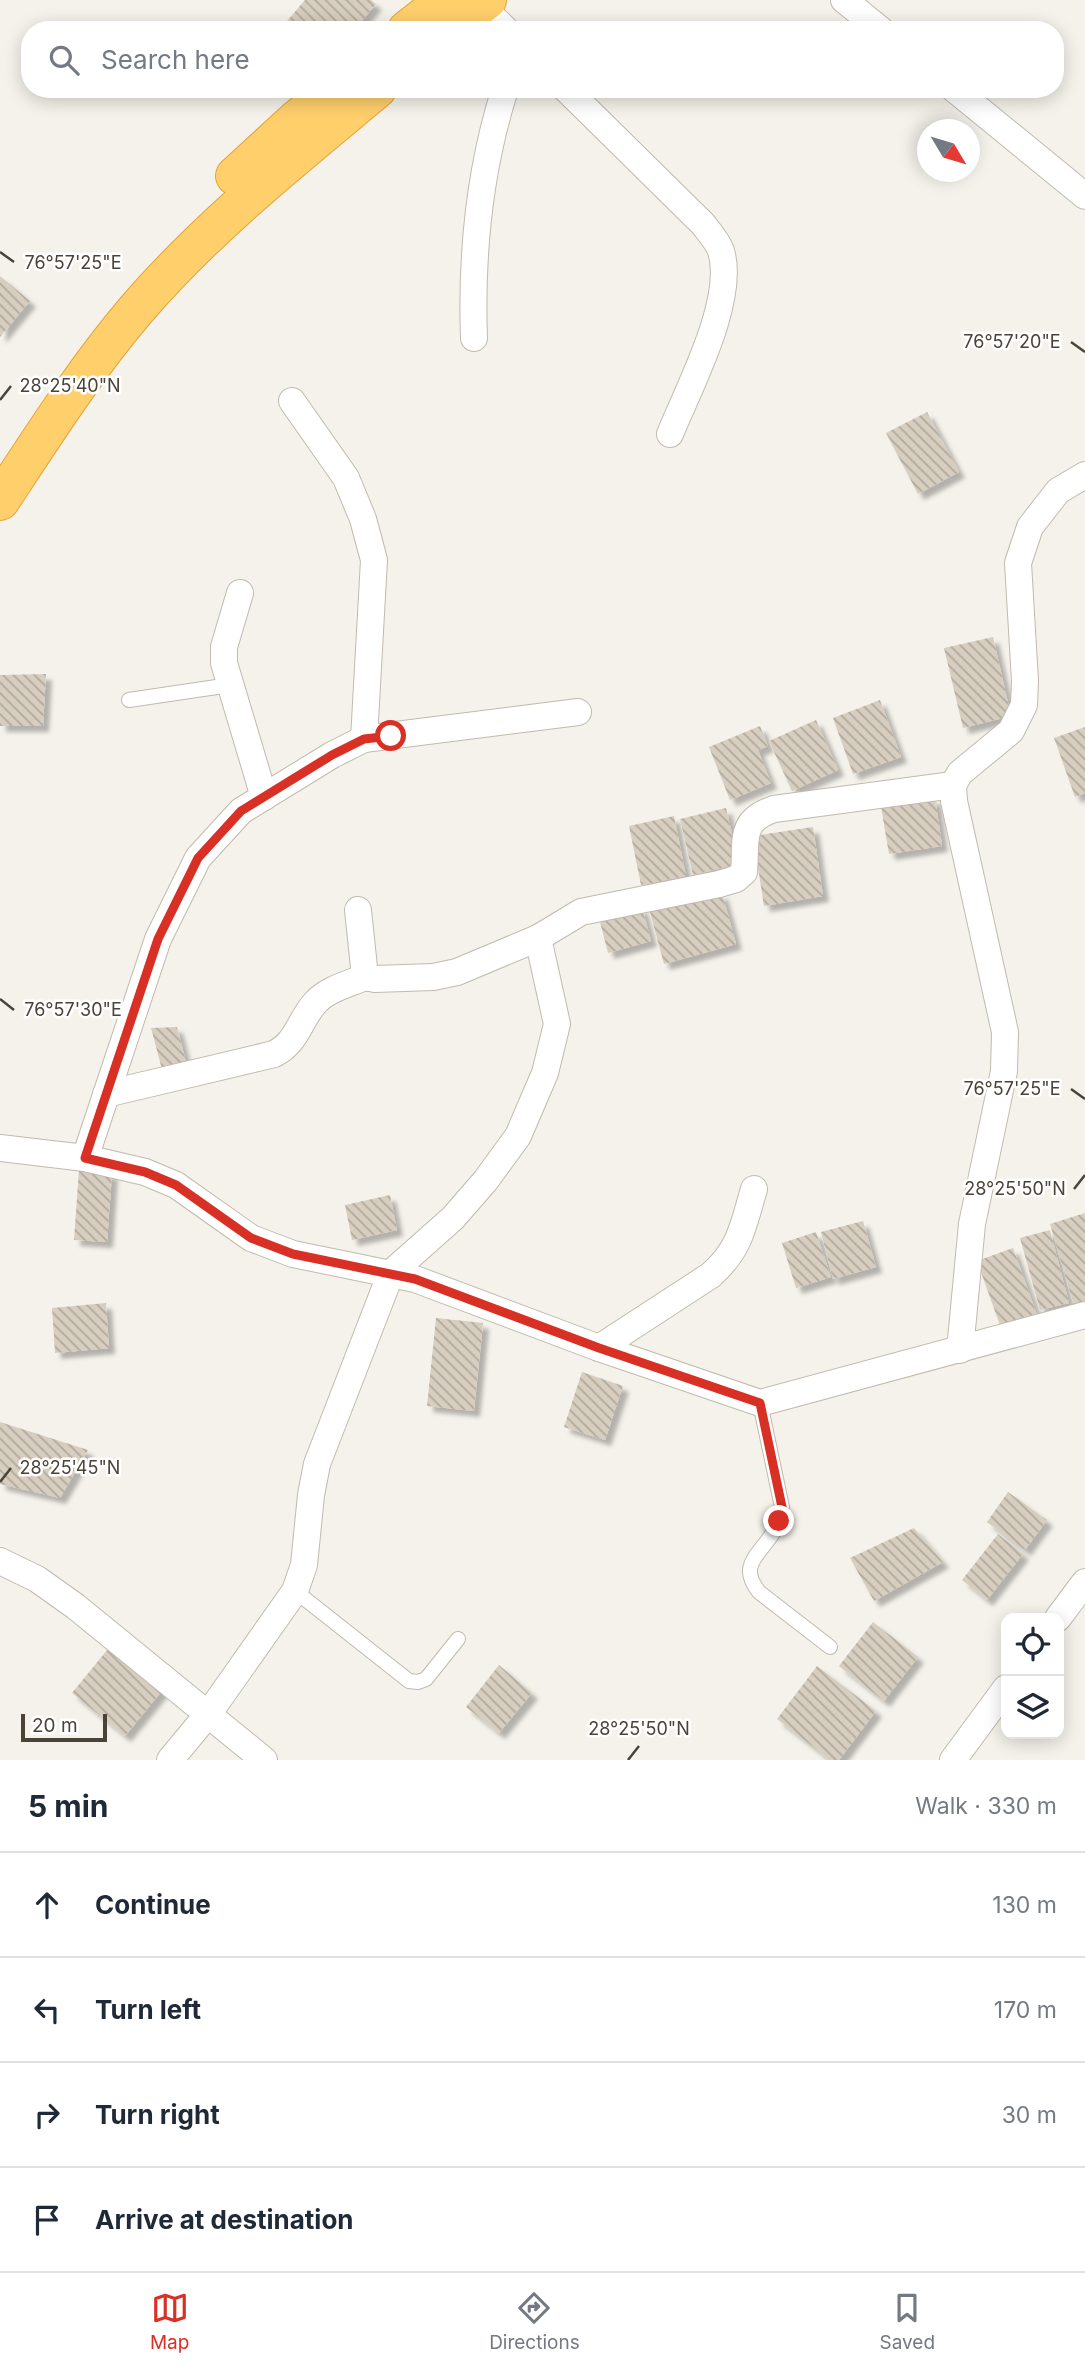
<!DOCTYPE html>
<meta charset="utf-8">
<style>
:root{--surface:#fff;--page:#f2f2f3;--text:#1f2937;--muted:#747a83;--line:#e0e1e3;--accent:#d93025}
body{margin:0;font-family:Inter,sans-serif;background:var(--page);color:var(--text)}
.controls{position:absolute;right:21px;bottom:21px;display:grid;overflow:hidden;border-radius:14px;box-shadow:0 4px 18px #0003}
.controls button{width:63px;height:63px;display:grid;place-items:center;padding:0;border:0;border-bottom:2px solid var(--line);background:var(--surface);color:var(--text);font:35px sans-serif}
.compass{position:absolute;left:917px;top:119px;width:63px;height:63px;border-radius:50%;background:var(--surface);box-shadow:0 4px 18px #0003;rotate:128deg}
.scale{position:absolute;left:21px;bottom:18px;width:86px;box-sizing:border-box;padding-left:7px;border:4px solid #4a4338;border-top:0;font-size:19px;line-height:24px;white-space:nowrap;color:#4a4338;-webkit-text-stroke:5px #fff;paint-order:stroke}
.stop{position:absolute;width:21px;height:21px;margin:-16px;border:5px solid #d93025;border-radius:50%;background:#fff}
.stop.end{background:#d93025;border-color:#fff;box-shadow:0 2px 7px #0008}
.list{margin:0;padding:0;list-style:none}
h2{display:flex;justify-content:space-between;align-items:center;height:91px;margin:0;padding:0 28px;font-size:30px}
h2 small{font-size:23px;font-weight:400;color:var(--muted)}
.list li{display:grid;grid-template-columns:46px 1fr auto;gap:21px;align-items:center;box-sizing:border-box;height:105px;padding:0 28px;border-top:2px solid var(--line)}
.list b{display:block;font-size:26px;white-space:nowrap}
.list em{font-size:23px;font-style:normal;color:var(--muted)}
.icon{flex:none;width:38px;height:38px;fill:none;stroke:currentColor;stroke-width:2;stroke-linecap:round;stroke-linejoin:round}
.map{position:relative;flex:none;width:1085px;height:1760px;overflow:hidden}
.search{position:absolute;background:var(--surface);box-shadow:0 4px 18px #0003;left:21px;right:21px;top:21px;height:77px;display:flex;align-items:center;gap:18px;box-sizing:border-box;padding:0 24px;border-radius:28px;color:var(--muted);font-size:26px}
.sheet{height:511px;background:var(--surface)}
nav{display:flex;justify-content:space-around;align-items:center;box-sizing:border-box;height:98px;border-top:2px solid var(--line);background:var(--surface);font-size:19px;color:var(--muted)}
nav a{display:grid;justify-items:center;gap:4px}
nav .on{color:var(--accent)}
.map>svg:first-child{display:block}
.building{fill:url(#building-back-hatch);filter:url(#shadow)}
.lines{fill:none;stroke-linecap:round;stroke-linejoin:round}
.lane-casing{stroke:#c1baad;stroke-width:16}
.street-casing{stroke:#c1baad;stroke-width:28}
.highway-casing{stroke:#e1a439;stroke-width:40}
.lane{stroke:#fff;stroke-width:14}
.street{stroke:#fff;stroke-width:26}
.highway{stroke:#ffcf6c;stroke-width:38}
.route{stroke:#d93025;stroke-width:9}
.ticks{fill:none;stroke:#4a4338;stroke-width:2.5}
.ticks-label{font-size:18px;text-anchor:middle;fill:#4a4338;stroke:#fff;stroke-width:5;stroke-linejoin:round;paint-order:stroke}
</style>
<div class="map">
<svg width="1085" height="1760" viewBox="0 0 1085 1760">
<defs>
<pattern id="building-back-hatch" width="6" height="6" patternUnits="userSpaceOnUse" patternTransform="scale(1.75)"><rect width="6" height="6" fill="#d7cebf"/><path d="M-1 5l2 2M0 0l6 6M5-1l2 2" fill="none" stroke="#b0a99c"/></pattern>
<filter id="shadow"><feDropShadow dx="6" dy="6" stdDeviation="2" flood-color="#0004"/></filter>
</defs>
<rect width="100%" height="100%" fill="#f5f2eb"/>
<g class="building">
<path d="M305 0H371L376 4 354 30H297L287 21Z"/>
<path d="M0 276 30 301 0 337Z"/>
<path d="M927 412 959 472 918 494 886 433Z"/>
<path d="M993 637 1011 716 963 728 944 648Z"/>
<path d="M46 674 43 726H0V675Z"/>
<path d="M880 700 901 757 853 774 833 718Z"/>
<path d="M816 720 838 770 792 791 769 741Z"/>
<path d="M760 726 768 746 758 750 771 783 730 800 709 747Z"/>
<path d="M1085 727V793L1075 797 1054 738Z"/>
<path d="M935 798 942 846 889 854 881 807Z"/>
<path d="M726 808 739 864 693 875 680 819Z"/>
<path d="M674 816 686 876 641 885 629 826Z"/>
<path d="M813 827 823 896 764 906 753 836Z"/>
<path d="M722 893 736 944 664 964 650 912Z"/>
<path d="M642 907 651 941 608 953 599 918Z"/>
<path d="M177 1027 187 1066 163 1073 151 1028Z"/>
<path d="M79 1170 112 1173 107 1242 74 1240Z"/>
<path d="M390 1195 397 1230 352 1240 345 1205Z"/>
<path d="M1085 1213V1303L1074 1306 1050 1224Z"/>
<path d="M863 1221 876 1267 833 1279 821 1232Z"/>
<path d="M1050 1230 1069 1303 1040 1310 1020 1238Z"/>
<path d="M816 1232 831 1277 796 1288 782 1243Z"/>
<path d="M1013 1248 1037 1315 1001 1328 977 1261Z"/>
<path d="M106 1303 109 1348 55 1353 52 1308Z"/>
<path d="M436 1318 483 1323 474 1411 427 1406Z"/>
<path d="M582 1372 623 1386 605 1440 564 1427Z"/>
<path d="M0 1422 88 1450 60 1498 0 1484Z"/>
<path d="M1008 1492 1047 1520 1025 1550 987 1522Z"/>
<path d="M914 1528 943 1562 874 1601 850 1558Z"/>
<path d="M998 1534 1023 1554 987 1600 962 1580Z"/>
<path d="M873 1622 918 1657 884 1701 839 1666Z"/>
<path d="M112 1644 165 1687 125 1736 72 1693Z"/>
<path d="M499 1665 532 1693 499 1733 466 1707Z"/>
<path d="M817 1666 876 1711 839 1760H830L777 1719Z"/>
</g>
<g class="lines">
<defs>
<g id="lane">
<path d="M129 700 230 685"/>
<path d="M760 1403 782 1507C780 1517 778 1525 773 1533 758 1556 738 1566 759 1592L830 1647"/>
<path d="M295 1591 409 1681 418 1682 426 1679 458 1639"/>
</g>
<g id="street">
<path d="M844 0 881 30"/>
<path d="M480 5 506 30"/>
<path d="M566 89 703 224C709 232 718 242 721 251 736 300 689 387 670 434"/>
<path d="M954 89 1085 196"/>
<path d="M474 338C471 255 480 168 505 89"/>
<path d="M292 401 346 478 363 519 374 560 364 739"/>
<path d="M240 593 224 647V663L264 797"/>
<path d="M358 910 365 977 375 979 433 977 457 972 538 938 581 912 719 884 736 879 744 872C747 840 738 821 774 809L953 785"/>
<path d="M106 1094 274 1054C297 1043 299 1021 315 1003 327 989 349 984 365 977"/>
<path d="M0 1148 85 1158 145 1172 176 1185 251 1238 293 1254 415 1279 599 1348 760 1403 1085 1315"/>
<path d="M85 1158 158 939 198 858 241 811 332 755 364 739 578 712"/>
<path d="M599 1348 711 1275C741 1248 743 1226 754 1189"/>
<path d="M960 1350 972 1224 1004 1071 1005 1032 954 801 953 785 960 773 1011 731 1024 705 1025 681 1018 563 1030 527 1058 491 1085 475"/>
<path d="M0 1561 37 1579 75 1606 264 1760"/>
<path d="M1058 1618 1085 1582"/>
<path d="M170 1760 209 1713 295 1591 304 1565 311 1495 317 1464 391 1273 453 1218 486 1180 518 1136 545 1073 557 1024 538 938"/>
<path d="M953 1760 1006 1688"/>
</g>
<g id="highway">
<path d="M407 30 445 0"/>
<path d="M448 30 487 0"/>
<path d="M235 176 297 119 334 89"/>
<path d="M0 501C43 436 84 371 135 311 206 228 293 159 377 89"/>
</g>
</defs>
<use href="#lane" class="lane-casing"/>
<use href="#street" class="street-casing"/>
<use href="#highway" class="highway-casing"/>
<use href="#lane" class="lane"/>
<use href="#street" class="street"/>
<use href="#highway" class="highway"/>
</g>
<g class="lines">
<path class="route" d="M391 736 364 739 332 755 241 811 198 858 158 939 85 1158 145 1172 176 1185 251 1238 293 1254 415 1279 599 1348 760 1403 782 1507 779 1521"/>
</g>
<path class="ticks" d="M0 252 14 262M1071 342 1085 352M0 400 11 386M0 999 14 1010M1071 1089 1085 1099M1074 1189 1085 1175M0 1482 11 1468M628 1760 639 1746"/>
<g class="ticks-label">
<text x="73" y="269">76°57'25"E</text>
<text x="1012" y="348">76°57'20"E</text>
<text x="70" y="392">28°25'40"N</text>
<text x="73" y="1016">76°57'30"E</text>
<text x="1012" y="1095">76°57'25"E</text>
<text x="1015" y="1195">28°25'50"N</text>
<text x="70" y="1474">28°25'45"N</text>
<text x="639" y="1735">28°25'50"N</text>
</g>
</svg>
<div class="controls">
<button><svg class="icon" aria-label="locate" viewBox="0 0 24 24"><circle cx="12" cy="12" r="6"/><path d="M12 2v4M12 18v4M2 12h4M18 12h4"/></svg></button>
<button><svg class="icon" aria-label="layers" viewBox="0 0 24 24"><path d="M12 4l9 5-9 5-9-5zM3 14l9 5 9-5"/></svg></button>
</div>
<svg class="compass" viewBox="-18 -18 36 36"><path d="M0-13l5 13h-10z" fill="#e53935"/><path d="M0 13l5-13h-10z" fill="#747a83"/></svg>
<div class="scale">20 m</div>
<div class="stop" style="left:391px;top:736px"></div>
<div class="stop end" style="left:779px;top:1521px"></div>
<div class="search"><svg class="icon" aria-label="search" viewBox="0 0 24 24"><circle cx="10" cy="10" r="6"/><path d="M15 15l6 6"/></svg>Search here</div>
</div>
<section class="sheet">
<h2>5 min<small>Walk · 330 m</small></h2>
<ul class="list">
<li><svg class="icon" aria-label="ahead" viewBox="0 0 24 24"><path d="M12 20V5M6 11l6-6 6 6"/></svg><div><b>Continue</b></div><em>130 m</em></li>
<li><svg class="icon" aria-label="left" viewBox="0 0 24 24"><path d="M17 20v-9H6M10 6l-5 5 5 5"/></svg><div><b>Turn left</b></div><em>170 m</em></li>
<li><svg class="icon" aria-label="right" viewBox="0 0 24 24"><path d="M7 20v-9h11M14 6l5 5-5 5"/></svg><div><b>Turn right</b></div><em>30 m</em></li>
<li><svg class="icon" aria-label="arrive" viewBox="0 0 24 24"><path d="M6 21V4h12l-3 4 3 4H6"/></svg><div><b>Arrive at destination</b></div></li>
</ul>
</section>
<nav>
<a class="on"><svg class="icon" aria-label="map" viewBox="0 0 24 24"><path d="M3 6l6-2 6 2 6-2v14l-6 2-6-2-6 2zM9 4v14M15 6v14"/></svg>Map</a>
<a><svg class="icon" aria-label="directions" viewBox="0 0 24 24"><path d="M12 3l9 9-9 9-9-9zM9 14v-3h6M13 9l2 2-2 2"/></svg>Directions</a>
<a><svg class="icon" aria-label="saved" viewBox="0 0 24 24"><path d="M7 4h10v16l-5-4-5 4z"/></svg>Saved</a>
</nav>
